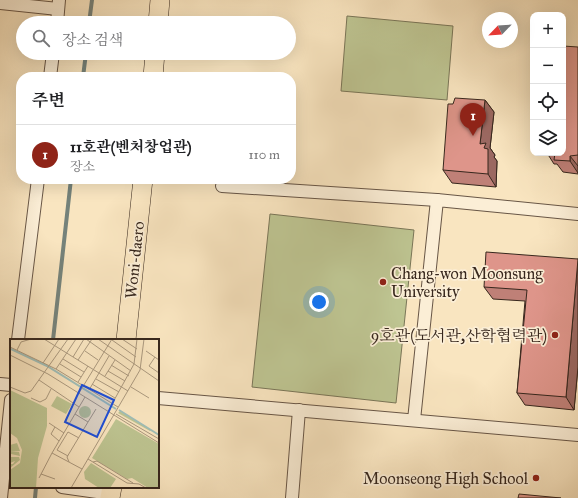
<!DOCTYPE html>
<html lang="ko">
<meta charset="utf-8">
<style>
:root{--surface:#fff;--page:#f6f6f6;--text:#202124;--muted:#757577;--line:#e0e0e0;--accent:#8f2418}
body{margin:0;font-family:"IM FELL Great Primer","Noto Serif KR",serif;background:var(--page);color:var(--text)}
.controls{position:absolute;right:12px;top:12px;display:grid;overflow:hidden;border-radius:8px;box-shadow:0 4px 16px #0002}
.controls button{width:36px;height:36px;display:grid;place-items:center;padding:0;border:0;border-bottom:1px solid var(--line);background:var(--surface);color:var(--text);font:20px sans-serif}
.compass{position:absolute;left:482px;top:12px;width:36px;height:36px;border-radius:50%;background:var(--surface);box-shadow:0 4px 16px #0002;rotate:245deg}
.you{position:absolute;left:319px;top:302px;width:14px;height:14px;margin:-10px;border:3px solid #fff;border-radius:50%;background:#1a73e8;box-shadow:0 0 0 6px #1a73e833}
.badge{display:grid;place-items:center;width:26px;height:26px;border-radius:50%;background:var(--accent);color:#fff;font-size:13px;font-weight:700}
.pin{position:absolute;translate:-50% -33px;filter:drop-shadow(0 1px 2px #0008)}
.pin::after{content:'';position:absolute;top:21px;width:14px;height:12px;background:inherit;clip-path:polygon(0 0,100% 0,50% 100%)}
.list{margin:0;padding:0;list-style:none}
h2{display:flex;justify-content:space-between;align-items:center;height:52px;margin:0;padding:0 16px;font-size:17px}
h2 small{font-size:13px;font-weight:400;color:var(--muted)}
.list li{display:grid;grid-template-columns:26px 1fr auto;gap:12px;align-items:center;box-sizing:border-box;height:60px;padding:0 16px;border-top:1px solid var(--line)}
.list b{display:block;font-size:15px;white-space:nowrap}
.list p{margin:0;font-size:13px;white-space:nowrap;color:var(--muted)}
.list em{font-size:13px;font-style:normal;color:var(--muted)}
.icon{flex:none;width:22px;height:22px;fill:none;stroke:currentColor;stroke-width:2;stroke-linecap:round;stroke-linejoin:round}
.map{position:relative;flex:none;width:578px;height:498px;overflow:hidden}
.search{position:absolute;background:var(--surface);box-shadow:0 4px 16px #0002;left:16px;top:16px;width:280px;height:44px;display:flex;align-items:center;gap:10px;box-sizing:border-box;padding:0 14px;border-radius:22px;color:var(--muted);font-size:15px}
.panel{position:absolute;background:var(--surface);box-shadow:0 4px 16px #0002;left:16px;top:72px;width:280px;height:112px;border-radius:16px}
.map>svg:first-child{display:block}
.green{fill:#bec592;stroke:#7a7658}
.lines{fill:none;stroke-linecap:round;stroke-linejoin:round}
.stream{stroke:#75827a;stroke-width:4}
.street-casing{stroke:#685646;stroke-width:14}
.primary-casing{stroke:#37271d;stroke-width:20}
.street{stroke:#fbeed6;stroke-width:12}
.primary{stroke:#f9e5c0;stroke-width:19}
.wall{fill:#bf8077;stroke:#37271d}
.shaded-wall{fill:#9b6861;stroke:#37271d}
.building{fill:#de958a;stroke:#37271d}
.poi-dot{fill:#8f2418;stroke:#fbeed6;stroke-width:1.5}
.labels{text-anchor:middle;stroke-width:3.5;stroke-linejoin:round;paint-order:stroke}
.street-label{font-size:16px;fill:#37271d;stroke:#fbeed6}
.poi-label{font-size:16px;fill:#37271d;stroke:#fbeed6;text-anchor:end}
.inset-river{fill:none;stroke:#9fbeb8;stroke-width:2}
.inset-road{fill:none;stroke:#ab997f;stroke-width:1}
.view{fill:#1d4ed8;fill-opacity:0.15;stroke:#1d4ed8;stroke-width:2}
.inset-edge{fill:none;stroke:#37271d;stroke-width:2}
</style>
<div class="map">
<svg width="578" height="498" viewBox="0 0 578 498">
<rect width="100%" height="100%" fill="#f9e5c0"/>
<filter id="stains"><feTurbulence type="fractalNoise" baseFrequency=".005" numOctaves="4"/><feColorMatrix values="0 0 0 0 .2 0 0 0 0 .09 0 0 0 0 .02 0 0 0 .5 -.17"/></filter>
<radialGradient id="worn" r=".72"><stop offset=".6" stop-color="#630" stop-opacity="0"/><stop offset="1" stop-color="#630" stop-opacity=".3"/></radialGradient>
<g class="green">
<path d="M347 16 453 26 447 100 341 91Z"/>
<path d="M270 214 414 230 396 403 252 387Z"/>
</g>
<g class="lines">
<g class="stream">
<path d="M89 23 92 0"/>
<path d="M83 77 86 53"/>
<path d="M53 340 71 179"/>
<path d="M35 498 36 487"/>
</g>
<defs>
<g id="street">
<path d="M0 3 58 9"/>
<path d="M57 23 59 0"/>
<path d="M50 77 53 53"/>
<path d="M222 186 437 200"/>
<path d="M18 340 38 179"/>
<path d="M0 384 11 385"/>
<path d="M158 398 578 435"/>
<path d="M414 420 437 200 578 214"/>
<path d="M62 487 111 494"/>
<path d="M1 498 11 400"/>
<path d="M292 498 299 410"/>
</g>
<g id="primary">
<path d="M158 23 160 0"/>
<path d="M153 77 155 53"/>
<path d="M126 340 143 179"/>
<path d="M110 498 112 487"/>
</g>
</defs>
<use href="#street" class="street-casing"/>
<use href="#primary" class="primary-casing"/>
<use href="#street" class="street"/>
<use href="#primary" class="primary"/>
</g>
<g class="wall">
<path d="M578 47V174L563 172 557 164H554L547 153H563Z"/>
<path d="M485 100 494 112 490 148 495 155 494 157 497 161 496 187 452 183 443 170Z"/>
<path d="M578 259V367L574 410 525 405 517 393 525 301 493 299 484 287Z"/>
</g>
<g class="shaded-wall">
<path d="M485 100 494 112 490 148 495 155 494 157 497 161 496 187 488 174 480 144Z"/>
<path d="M570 156 578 166V173L570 161Z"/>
<path d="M578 259V367L574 410 566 397Z"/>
</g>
<g class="building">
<path d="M563 46 578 47V155L570 156V161L554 160 555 153H554H563Z"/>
<path d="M533 64V84H532Z"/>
<path d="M455 98 485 100 480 144 486 143 484 148 488 149V174L443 170 448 104H453Z"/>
<path d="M486 252 578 259 566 397 517 393 527 290 484 287Z"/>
<path d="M519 494 561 498H518Z"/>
</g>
<g class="poi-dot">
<circle cx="383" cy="282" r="4"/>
<circle cx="555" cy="335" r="4"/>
<circle cx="536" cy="478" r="4"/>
</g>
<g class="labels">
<g class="street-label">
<text transform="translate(134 260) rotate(-84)" y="6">Woni-daero</text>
</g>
<g class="poi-label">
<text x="391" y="279" text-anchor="start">Chang-won Moonsung<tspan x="391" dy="18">University</tspan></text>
<text x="547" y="341">9호관(도서관,산학협력관)</text>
<text x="528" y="484">Moonseong High School</text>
</g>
</g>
<g transform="translate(10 339)">
<rect width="149" height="149" fill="#f9e5c0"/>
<path d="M0 51 37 69V87L28 119 26 149H0V131L10 124 12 111 7 99 0 94ZM47 57 62 65 56 75 41 67ZM69 73a6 6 0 1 1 12 0a6 6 0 1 1-12 0ZM110 72 141 91 140 92 108 74ZM106 80 149 105V149H138L122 139 117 140 82 119ZM7 104 10 112 0 113H9L10 117 1 115 0 118H9L10 121 0 129V125H3L5 122 0 124V106ZM81 124 106 140 100 149H89L75 140 74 133Z" fill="#bec592"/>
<path class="inset-river" d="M1 10 37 27 106 70M109 71 149 96"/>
<path class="inset-road" d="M34 0 118 52M76 0 121 32M88 0 149 42M112 0 127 10M102 1 126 18M0 8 46 30 108 68M7 11 11 3 21 0M75 12 88 21M136 12 149 21M0 16 38 35 149 104M63 18 74 0M145 18 139 27 149 34M53 20 74 33M68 21 82 0M33 24 49 0M50 25 71 38M101 26 119 37M46 30 66 0M98 32 115 42M95 37 105 21M86 40 109 53M29 41 69 68M68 43 78 27M82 45 105 59M0 48 15 54 21 52 58 0M121 48 139 59M79 51 99 17M69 54 102 0M21 59 30 63 36 60 41 50M102 65 124 25 127 0M106 75 149 100M78 83 86 70M39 84 54 94M45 88 41 95 49 102M42 114 75 58M58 117 47 111 58 93 69 99M78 120 117 144 129 145 136 149M59 123 57 118 78 83 65 75M83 123 87 122 123 144M31 135 45 140M29 139 42 114 72 130M61 149 130 31 134 0"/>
<path class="view" d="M72 46 104 61 87 98 55 83Z"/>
<rect width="149" height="149" class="inset-edge"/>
</g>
<rect width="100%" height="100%" filter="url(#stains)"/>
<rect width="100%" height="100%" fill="url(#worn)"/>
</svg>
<div class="controls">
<button>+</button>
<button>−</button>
<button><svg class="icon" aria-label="locate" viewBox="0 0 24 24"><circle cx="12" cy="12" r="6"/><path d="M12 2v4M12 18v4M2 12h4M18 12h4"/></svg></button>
<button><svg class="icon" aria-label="layers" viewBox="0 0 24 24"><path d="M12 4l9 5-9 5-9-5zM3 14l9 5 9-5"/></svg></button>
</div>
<svg class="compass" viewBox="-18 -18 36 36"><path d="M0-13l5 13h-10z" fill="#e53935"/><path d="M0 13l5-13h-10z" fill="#757577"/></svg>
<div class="you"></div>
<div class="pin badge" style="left:473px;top:136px">1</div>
<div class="search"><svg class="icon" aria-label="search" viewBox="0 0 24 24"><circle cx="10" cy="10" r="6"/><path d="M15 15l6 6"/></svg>장소 검색</div>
<section class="panel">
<h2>주변<small></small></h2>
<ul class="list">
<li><span class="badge">1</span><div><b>11호관(벤처창업관)</b><p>장소</p></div><em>110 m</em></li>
</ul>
</section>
</div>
